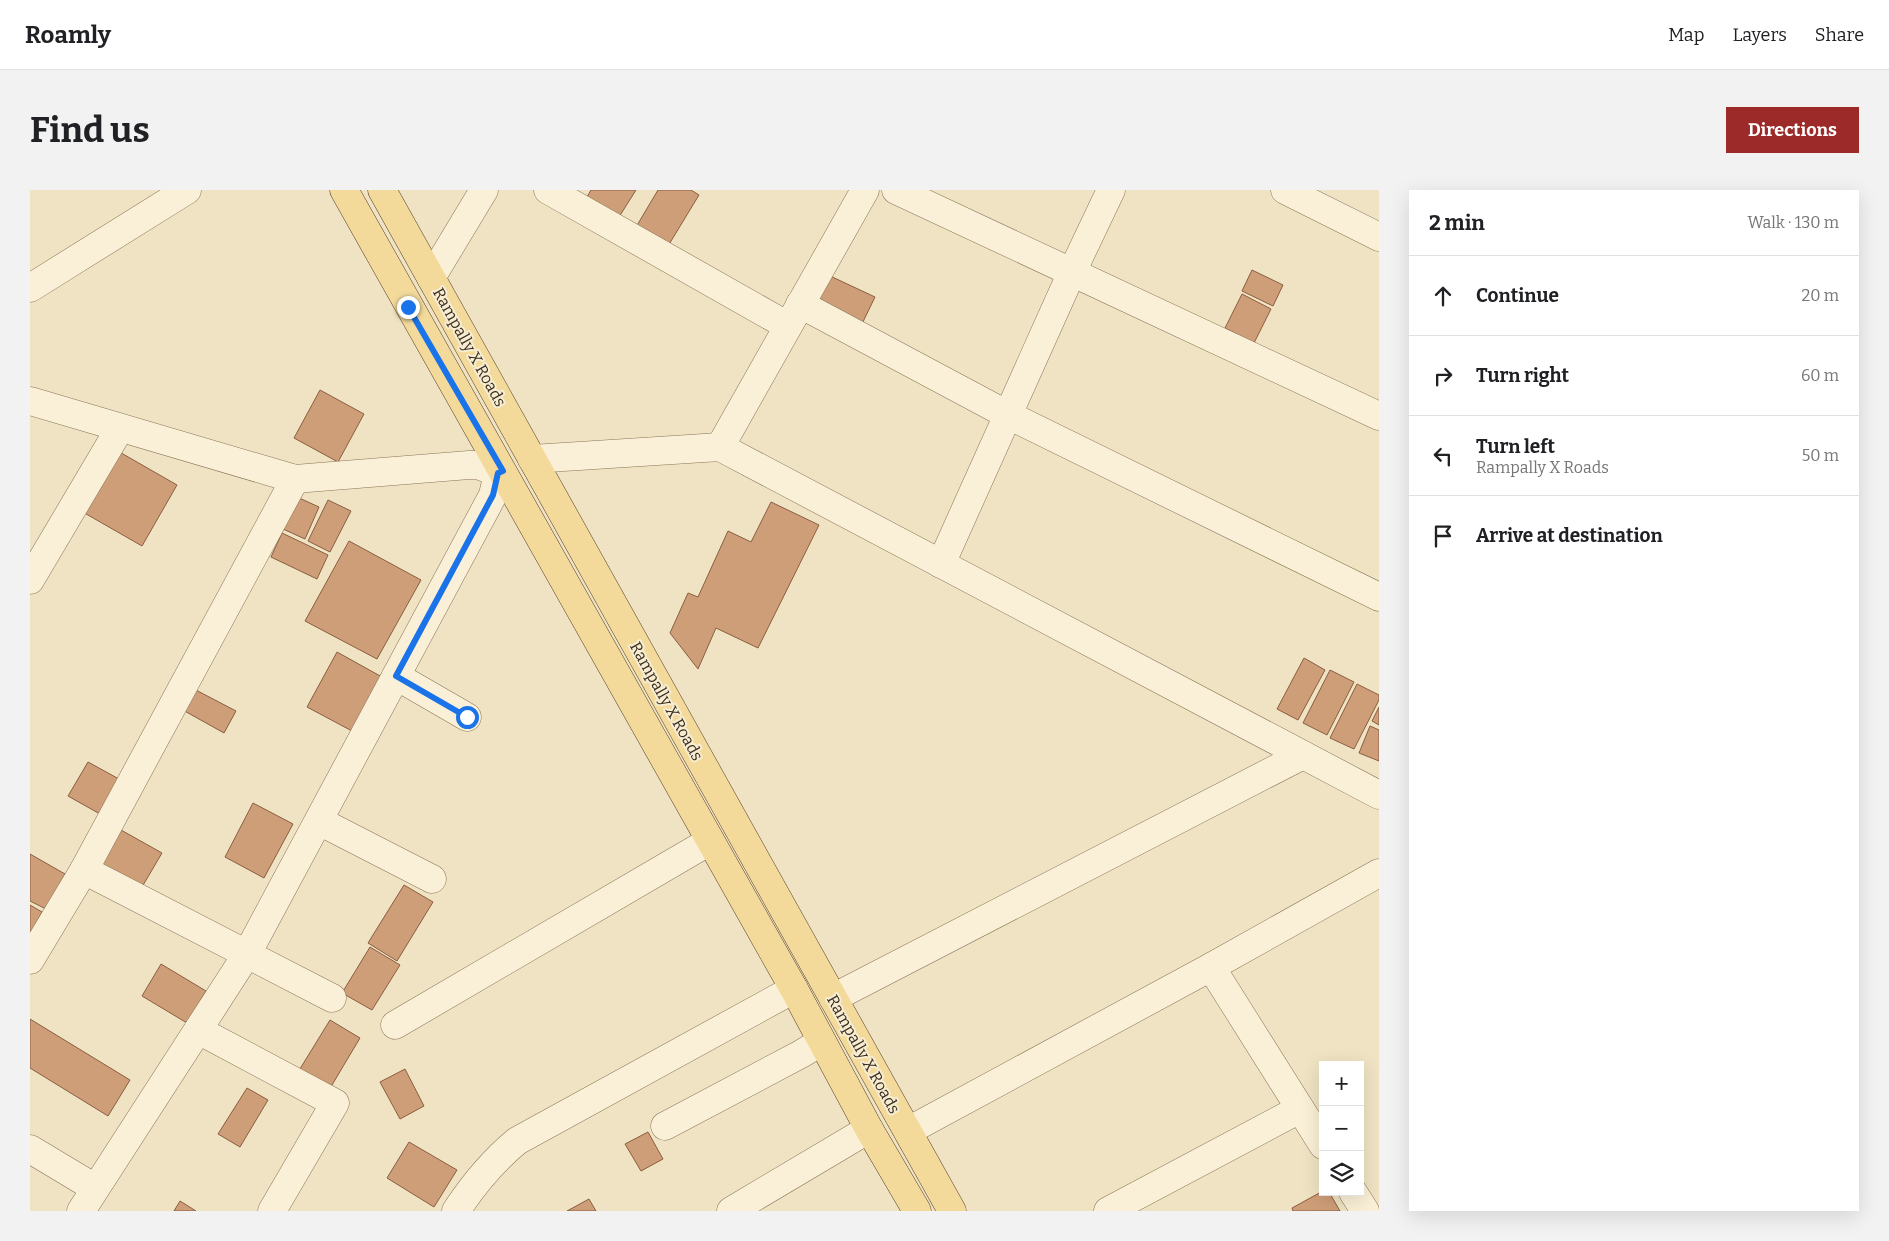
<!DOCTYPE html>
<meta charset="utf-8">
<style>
:root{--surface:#fff;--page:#f2f2f2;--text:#202124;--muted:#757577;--line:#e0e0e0;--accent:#9b2a28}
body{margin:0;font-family:Bitter,serif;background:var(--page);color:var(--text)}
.controls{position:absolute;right:15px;bottom:15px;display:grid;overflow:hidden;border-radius:0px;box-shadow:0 5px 20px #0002}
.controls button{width:45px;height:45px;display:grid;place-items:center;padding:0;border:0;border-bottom:1px solid var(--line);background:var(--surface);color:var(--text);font:25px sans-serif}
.stop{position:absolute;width:15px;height:15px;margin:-11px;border:4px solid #1a73e8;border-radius:50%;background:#fff}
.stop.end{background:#1a73e8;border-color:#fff;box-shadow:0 1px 5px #0008}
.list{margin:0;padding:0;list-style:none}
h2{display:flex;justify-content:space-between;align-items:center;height:65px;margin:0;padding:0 20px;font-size:21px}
h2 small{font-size:16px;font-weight:400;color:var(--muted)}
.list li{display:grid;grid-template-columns:32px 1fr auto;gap:15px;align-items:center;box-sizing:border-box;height:80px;padding:0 20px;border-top:1px solid var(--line)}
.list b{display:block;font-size:19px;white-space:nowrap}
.list p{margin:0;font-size:16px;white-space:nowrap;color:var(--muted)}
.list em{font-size:16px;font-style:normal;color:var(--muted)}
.icon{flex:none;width:28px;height:28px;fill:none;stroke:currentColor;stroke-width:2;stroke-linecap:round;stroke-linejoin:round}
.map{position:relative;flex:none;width:1349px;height:1021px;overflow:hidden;border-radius:0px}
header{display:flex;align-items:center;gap:30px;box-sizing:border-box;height:70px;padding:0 25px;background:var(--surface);border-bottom:1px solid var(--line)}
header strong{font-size:24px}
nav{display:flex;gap:28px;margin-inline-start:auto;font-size:18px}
.intro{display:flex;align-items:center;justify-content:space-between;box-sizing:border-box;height:120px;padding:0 30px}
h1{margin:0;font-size:35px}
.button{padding:12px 22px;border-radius:0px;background:var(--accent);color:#fff;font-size:18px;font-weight:700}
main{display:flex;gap:30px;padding:0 30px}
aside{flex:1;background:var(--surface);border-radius:0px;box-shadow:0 5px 20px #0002}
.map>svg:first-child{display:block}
.building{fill:#ce9e78;stroke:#8a5e3f}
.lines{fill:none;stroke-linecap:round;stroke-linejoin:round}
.minor-casing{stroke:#8a7559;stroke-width:29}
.major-casing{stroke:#58422e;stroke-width:29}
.minor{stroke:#faf0d7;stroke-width:28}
.major{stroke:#f3da9b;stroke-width:28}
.route{stroke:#1a73e8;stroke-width:6}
.labels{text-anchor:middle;stroke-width:4;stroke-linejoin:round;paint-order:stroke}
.street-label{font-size:16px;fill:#3a2c1e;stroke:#f6edd3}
</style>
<header>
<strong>Roamly</strong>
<nav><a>Map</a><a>Layers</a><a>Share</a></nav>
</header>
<div class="intro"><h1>Find us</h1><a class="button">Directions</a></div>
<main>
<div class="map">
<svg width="1349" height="1021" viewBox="0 0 1349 1021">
<rect width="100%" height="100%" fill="#efe3c3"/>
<g class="building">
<path d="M561 0H606L589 27 557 7Z"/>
<path d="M628 0H661L669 5 638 56 606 37Z"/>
<path d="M1222 80 1253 95 1243 116 1212 101Z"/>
<path d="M798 85 845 107 830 138 783 116Z"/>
<path d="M1212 104 1241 119 1224 153 1195 138Z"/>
<path d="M290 200 334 224 308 272 264 248Z"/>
<path d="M86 260 147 295 112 356 51 321Z"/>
<path d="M267 307 289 317 275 349 253 339Z"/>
<path d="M298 310 321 321 300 362 278 351Z"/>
<path d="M741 312 789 335 728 458 686 438 668 479 640 443 658 403 668 407 698 341 721 352Z"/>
<path d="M252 343 298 365 287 389 241 367Z"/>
<path d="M319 351 391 390 347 469 275 431Z"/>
<path d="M307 462 352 487 322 541 277 517Z"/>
<path d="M1274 468 1295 480 1268 530 1247 519Z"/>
<path d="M1300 480 1324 492 1297 545 1273 533Z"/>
<path d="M1327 494 1349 505V510L1324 559 1300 548Z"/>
<path d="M162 498 206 521 194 543 151 519Z"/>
<path d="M1349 517V535L1342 531Z"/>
<path d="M1340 536 1349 540V571L1329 563Z"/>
<path d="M58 572 89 589 70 624 38 606Z"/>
<path d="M223 613 263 634 234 688 195 667Z"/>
<path d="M91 640 132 663 112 697 71 674Z"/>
<path d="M0 664 35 684 16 719 0 711Z"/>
<path d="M374 695 403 712 367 771 338 753Z"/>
<path d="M0 715 12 722 0 745Z"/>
<path d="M340 757 370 775 342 820 312 803Z"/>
<path d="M131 774 176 801 157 833 112 806Z"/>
<path d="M0 829 100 890 78 926 0 878Z"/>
<path d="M300 830 330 848 299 900 268 882Z"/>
<path d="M375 879 394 916 370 929 350 892Z"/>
<path d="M217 898 238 910 210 957 188 944Z"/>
<path d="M618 942 633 969 611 981 595 954Z"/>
<path d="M379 952 427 980 404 1017 357 988Z"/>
<path d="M1293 1001 1299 1002 1310 1021H1263L1262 1018Z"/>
<path d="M559 1009 566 1021H537Z"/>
<path d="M150 1011 166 1021H144Z"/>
</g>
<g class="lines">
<defs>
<g id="minor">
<path d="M518 0 758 136"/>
<path d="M866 0 1349 226"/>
<path d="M1255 0 1349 47"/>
<path d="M401 88 454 0"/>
<path d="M0 98 157 0"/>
<path d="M770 114 978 225 1349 407"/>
<path d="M0 211 265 289 439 275H448L468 283 463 305 217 764 51 1021"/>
<path d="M690 257 835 0"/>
<path d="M502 269 690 257 1349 605"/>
<path d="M911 374 1042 82 1081 0"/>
<path d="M0 390 90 238"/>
<path d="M366 486 437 527"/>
<path d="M289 631 402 689"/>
<path d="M54 680 302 808"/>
<path d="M0 770 54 680 265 289"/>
<path d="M1181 777 1293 955"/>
<path d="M803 808 1273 565"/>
<path d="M365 835 680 651"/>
<path d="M168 840 305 913 242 1021"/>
<path d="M635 936 771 864 791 852"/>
<path d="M878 941 1181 777 1349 683"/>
<path d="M0 959 65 998"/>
<path d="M1323 1002 1335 1021"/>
<path d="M426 1021C443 995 463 971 487 951L764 799"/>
<path d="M701 1021 839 939"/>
<path d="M1078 1021 1270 919"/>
</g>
<g id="major">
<path d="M314 0 764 799 839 939 887 1021"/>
<path d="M352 0 922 1021"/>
</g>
</defs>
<use href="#minor" class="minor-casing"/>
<use href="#major" class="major-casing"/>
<use href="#minor" class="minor"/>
<use href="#major" class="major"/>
</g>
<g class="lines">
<path class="route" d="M378 117 473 281 468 283 463 305 366 486 437 527"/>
</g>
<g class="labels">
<g class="street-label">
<text transform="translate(440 157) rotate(61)" y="6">Rampally X Roads</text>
<text transform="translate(637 511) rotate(61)" y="6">Rampally X Roads</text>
<text transform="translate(834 864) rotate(61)" y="6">Rampally X Roads</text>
</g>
</g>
</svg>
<div class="controls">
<button>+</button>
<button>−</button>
<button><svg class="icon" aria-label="layers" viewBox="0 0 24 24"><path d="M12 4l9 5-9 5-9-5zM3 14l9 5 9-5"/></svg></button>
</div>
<div class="stop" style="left:437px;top:527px"></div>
<div class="stop end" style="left:378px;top:117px"></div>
</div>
<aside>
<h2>2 min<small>Walk · 130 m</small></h2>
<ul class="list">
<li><svg class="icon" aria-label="ahead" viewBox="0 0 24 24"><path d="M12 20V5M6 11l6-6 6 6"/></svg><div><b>Continue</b></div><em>20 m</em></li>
<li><svg class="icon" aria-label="right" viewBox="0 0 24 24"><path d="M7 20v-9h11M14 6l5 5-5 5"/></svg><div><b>Turn right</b></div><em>60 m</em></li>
<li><svg class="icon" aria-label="left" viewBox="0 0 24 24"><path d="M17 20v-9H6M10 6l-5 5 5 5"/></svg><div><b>Turn left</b><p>Rampally X Roads</p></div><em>50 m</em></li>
<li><svg class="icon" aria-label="arrive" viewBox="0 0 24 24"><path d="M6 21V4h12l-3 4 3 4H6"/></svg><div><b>Arrive at destination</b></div></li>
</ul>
</aside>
</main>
